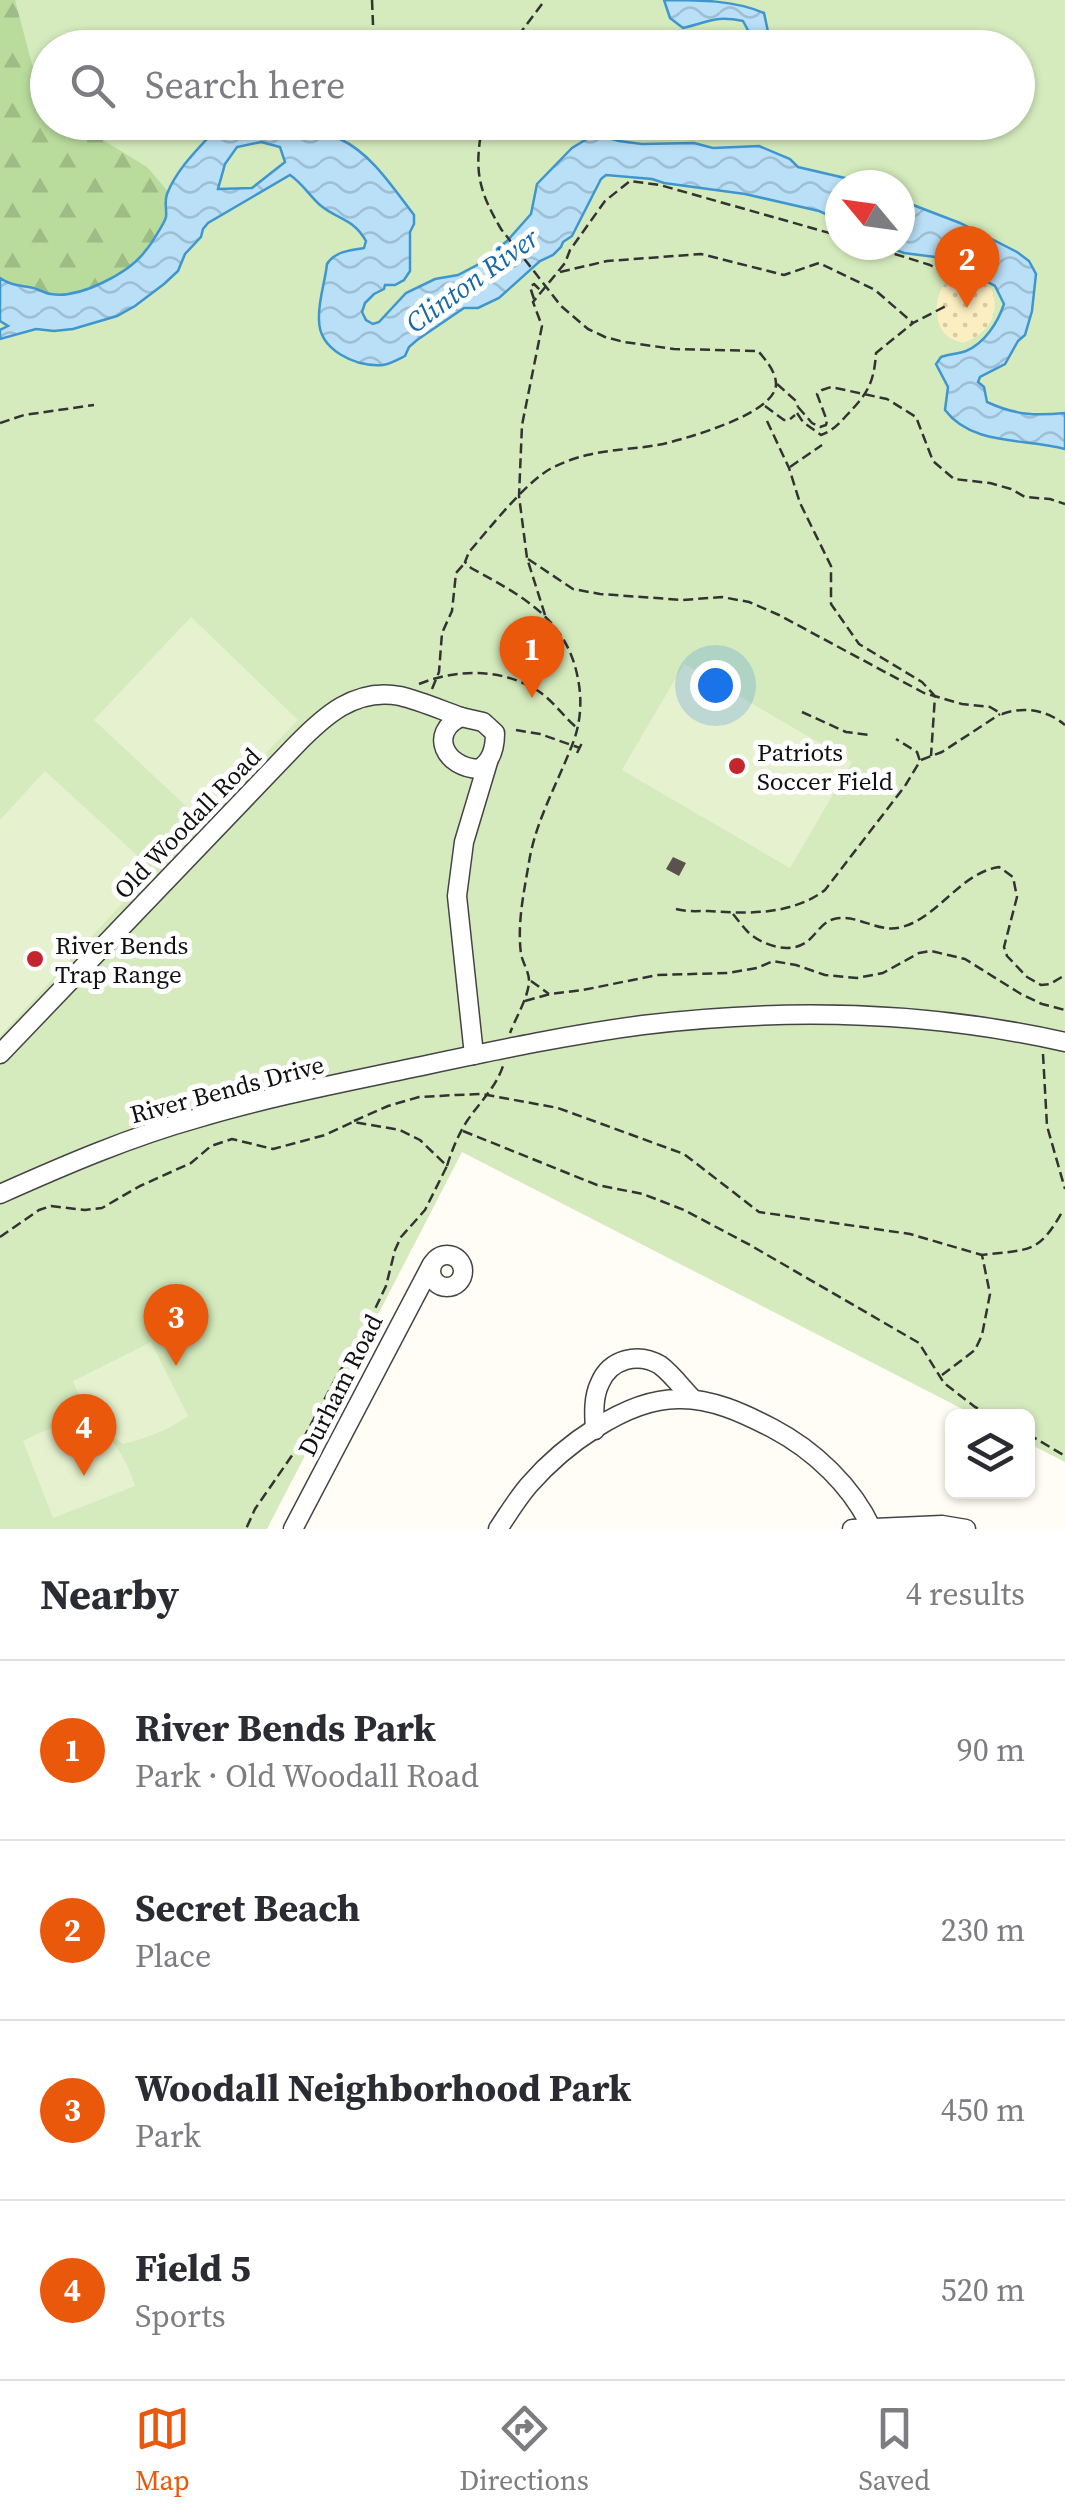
<!DOCTYPE html>
<meta charset="utf-8">
<style>
:root{--surface:#fff;--page:#f2f2f3;--text:#2b2b33;--muted:#7c7c81;--line:#e1e1e2;--accent:#ea580c}
body{margin:0;font-family:"Source Serif 4",serif;background:var(--page);color:var(--text)}
.controls{position:absolute;right:30px;bottom:30px;display:grid;overflow:hidden;border-radius:15px;box-shadow:0 2px 8px #0004}
.controls button{width:90px;height:90px;display:grid;place-items:center;padding:0;border:0;border-bottom:2px solid var(--line);background:var(--surface);color:var(--text);font:50px sans-serif}
.compass{position:absolute;left:825px;top:170px;width:90px;height:90px;border-radius:50%;background:var(--surface);box-shadow:0 2px 8px #0004;rotate:299deg}
.you{position:absolute;left:715px;top:685px;width:35px;height:35px;margin:-25px;border:8px solid #fff;border-radius:50%;background:#1a73e8;box-shadow:0 0 0 15px #1a73e833}
.badge{display:grid;place-items:center;width:65px;height:65px;border-radius:50%;background:var(--accent);color:#fff;font-size:32px;font-weight:700}
.pin{position:absolute;translate:-50% -82px;filter:drop-shadow(0 2px 5px #0008)}
.pin::after{content:'';position:absolute;top:52px;width:35px;height:30px;background:inherit;clip-path:polygon(0 0,100% 0,50% 100%)}
.list{margin:0;padding:0;list-style:none}
h2{display:flex;justify-content:space-between;align-items:center;height:130px;margin:0;padding:0 40px;font-size:42px}
h2 small{font-size:32px;font-weight:400;color:var(--muted)}
.list li{display:grid;grid-template-columns:65px 1fr auto;gap:30px;align-items:center;box-sizing:border-box;height:180px;padding:0 40px;border-top:2px solid var(--line)}
.list b{display:block;font-size:38px;white-space:nowrap}
.list p{margin:0;font-size:32px;white-space:nowrap;color:var(--muted)}
.list em{font-size:32px;font-style:normal;color:var(--muted)}
.icon{flex:none;width:55px;height:55px;fill:none;stroke:currentColor;stroke-width:2;stroke-linecap:round;stroke-linejoin:round}
.map{position:relative;flex:none;width:1065px;height:1529px;overflow:hidden}
.search{position:absolute;background:var(--surface);box-shadow:0 2px 8px #0004;left:30px;right:30px;top:30px;height:110px;display:flex;align-items:center;gap:25px;box-sizing:border-box;padding:0 35px;border-radius:55px;color:var(--muted);font-size:38px}
.sheet{height:850px;background:var(--surface)}
nav{display:flex;justify-content:space-around;align-items:center;box-sizing:border-box;height:140px;border-top:2px solid var(--line);background:var(--surface);font-size:28px;color:var(--muted)}
nav a{display:grid;justify-items:center;gap:5px}
nav .on{color:var(--accent)}
.map>svg:first-child{display:block}
.grass{fill:#d5ebbd;fill-rule:evenodd}
.forest{fill:url(#forest-firs)}
.sand{fill:url(#sand-dots)}
.pitch{fill:#e6f2cf}
.water{fill:url(#water-waves);stroke:#3f96cf;stroke-width:2.5;fill-rule:evenodd}
.building{fill:#5a524d}
.lines{fill:none;stroke-linecap:round;stroke-linejoin:round}
.minor-casing{stroke:#444;stroke-width:21}
.path{stroke:#333;stroke-width:2.5;stroke-dasharray:10 5;stroke-linecap:butt}
.minor{stroke:#fff;stroke-width:18}
.poi-dot{fill:#c4262e;stroke:#fff;stroke-width:4}
.labels{text-anchor:middle;stroke-width:10;stroke-linejoin:round;paint-order:stroke}
.poi-label{font-size:25px;fill:#111;stroke:#fff;text-anchor:start}
.street-label{font-size:25px;fill:#111;stroke:#fff}
.water-label{font-size:28px;font-style:italic;fill:#1768a6;stroke:#fff}
</style>
<div class="map">
<svg width="1065" height="1529" viewBox="0 0 1065 1529">
<defs>
<pattern id="forest-firs" width="22" height="20" patternUnits="userSpaceOnUse" patternTransform="scale(2.5)"><rect width="22" height="20" fill="#b9dc9c"/><path d="M5 1l3.5 6h-7zM16 11l3.5 6h-7z" fill="#9ebc85"/></pattern>
<pattern id="sand-dots" width="8" height="8" patternUnits="userSpaceOnUse" patternTransform="scale(2.5)"><rect width="8" height="8" fill="#fbeec1"/><path d="M2 2h.1M6 6h.1" fill="none" stroke="#d6cba5" stroke-width="1.8" stroke-linecap="round"/></pattern>
<pattern id="water-waves" width="16" height="10" patternUnits="userSpaceOnUse" patternTransform="scale(2.5)"><rect width="16" height="10" fill="#b9e0f7"/><path d="M0 5q4-4 8 0t8 0" fill="none" stroke="#9ebfd3"/></pattern>
</defs>
<rect width="100%" height="100%" fill="#fffdf5"/>
<path class="grass" d="M0 0H1065V1462L1028 1443V1416H976L462 1152 267 1529H0ZM48 48H1018V122H48ZM840 185H900V245H840Z"/>
<path class="forest" d="M0 0H15L42 102 47 105 48 122 75 123 147 167 184 210 134 285 0 309Z"/>
<path class="sand" d="M955 275 967 277 991 288C1002 314 988 334 963 343 958 341 952 340 947 336 930 320 935 285 955 275Z"/>
<g class="pitch">
<path d="M191 617 298 720 201 820 94 720Z"/>
<path d="M684 664 852 762 790 868 622 770Z"/>
<path d="M45 771 153 870 0 1036V820Z"/>
<path d="M151 1342 188 1416C168 1430 147 1438 123 1444L101 1427C116 1445 128 1462 135 1486L53 1518 23 1441C45 1429 66 1423 91 1419L96 1423 81 1401 73 1381Z"/>
</g>
<g class="water">
<path d="M664 0C699 0 734 0 764 13L770 41 783 47H757L743 21C714 15 710 22 683 28L670 18Z"/>
<path d="M225 123H297C301 126 304 131 308 134 317 141 330 135 340 139 372 154 393 188 414 215V224L410 232V271L404 280 395 285H385L384 289 374 294 365 303 362 312 366 320 373 324 379 322 406 293 435 279 458 275 477 265 507 241 531 214 537 184 572 148 595 134 619 141 642 144 694 143 713 148 759 146 790 159 798 167 845 178 863 185H840V220L819 211 745 194 664 183 652 179 606 175 601 179 572 236 563 242 561 247 553 255 540 261 499 298 478 308H464L417 340 409 347 405 356C399 359 390 364 383 365 355 367 319 350 319 320 318 301 325 283 327 264 334 252 350 250 364 248L366 241C353 218 338 220 320 205 309 195 302 183 290 175L208 223 203 229 201 237 185 254 178 271 164 284 135 306 117 316 73 329 54 331 36 329 0 339V330L8 326 0 321V278C10 285 17 285 29 287 37 288 43 293 51 294 79 299 130 273 146 250 150 246 165 222 166 217 167 209 164 203 167 194 177 168 200 147 218 127ZM261 142 280 147 285 162 252 188 218 189 225 164 237 147Z"/>
<path d="M900 200 960 223 1017 252 1029 261 1036 274 1032 311 1025 335 1018 341 1005 364 980 377 978 382 984 387 987 402C1015 415 1035 416 1065 413V449C1024 438 972 446 945 410L948 387 936 364 941 357C949 354 958 354 966 351 985 343 998 322 1004 304L995 286 969 272 951 259 904 253 883 245H900Z"/>
</g>
<path class="building" d="M673 857 686 863 679 876 666 869Z"/>
<g class="lines">
<defs>
<g id="minor">
<path d="M461 717 483 722 495 733C495 748 492 761 479 769 445 768 428 733 461 717Z"/>
<path d="M0 1054 295 746C323 717 355 687 400 696 421 701 441 710 461 717"/>
<path d="M474 1055 457 896 464 842 488 762"/>
<path d="M0 1194C65 1165 130 1137 198 1118 268 1097 341 1083 412 1068 488 1052 566 1035 643 1025 783 1008 927 1011 1065 1042"/>
<circle cx="447" cy="1271" r="16"/>
<path d="M595 1430C594 1414 593 1397 600 1383 610 1359 638 1352 660 1365 672 1374 683 1389 693 1399"/>
<path d="M293 1529 432 1264"/>
<path d="M498 1529C508 1514 517 1499 529 1485 562 1447 625 1399 678 1399 711 1398 743 1413 772 1428 814 1450 852 1486 872 1529"/>
<path d="M852 1529 942 1525 966 1529"/>
</g>
</defs>
<use href="#minor" class="minor-casing"/>
<g class="path">
<path d="M372 0 374 48"/>
<path d="M509 48 545 0"/>
<path d="M363 122 377 136"/>
<path d="M483 122C474 169 477 188 501 229L561 306 588 329 605 337 624 342 674 349 758 351C766 360 776 372 776 384 776 414 687 438 663 444 638 449 612 449 587 455 575 458 561 463 550 469 525 483 488 530 469 552L465 562 471 568C520 595 567 618 578 679 582 699 581 720 574 740 559 781 536 819 529 862 524 892 517 923 521 954 523 964 530 973 529 983 527 1000 516 1017 510 1033"/>
<path d="M192 126 196 122"/>
<path d="M866 245 930 265 946 273 964 294"/>
<path d="M560 272 607 261 701 254 784 275 819 263 875 290 913 323"/>
<path d="M534 299 530 287 534 284 540 290"/>
<path d="M777 384 796 401 798 407"/>
<path d="M765 406 784 420H789L795 415"/>
<path d="M798 407 812 423 820 427 826 425 827 421 817 394 822 390 831 387 887 399 916 417 933 461 954 479 990 483 1011 489 1025 497 1050 499 1065 504"/>
<path d="M797 413 803 422 821 435C832 431 838 425 846 416 867 394 874 384 876 353L913 323 948 305"/>
<path d="M767 421 789 468 800 503 831 566V604L859 644 922 682 935 696 931 756"/>
<path d="M0 423 24 415 94 405"/>
<path d="M790 467 822 445"/>
<path d="M528 559 573 589 600 594 683 600 722 597 749 602 779 615 924 693 962 704 990 707 1002 714C1024 706 1047 710 1065 725"/>
<path d="M545 615 527 558 519 496 522 425 542 326 533 302 565 263 570 250 605 201 630 181 660 185 840 236"/>
<path d="M419 684C456 669 499 668 535 689 551 698 562 715 576 727"/>
<path d="M432 689 439 672 442 633 452 611 456 573 464 564"/>
<path d="M802 712 846 732 870 735"/>
<path d="M516 730 540 734 580 748"/>
<path d="M577 753 582 743"/>
<path d="M921 760 942 752 1000 714"/>
<path d="M676 909C687 912 697 911 708 911 748 914 792 915 825 890L905 786 920 761 917 752 896 739"/>
<path d="M733 914C738 920 743 927 748 932 762 945 788 954 805 943 816 936 821 922 834 919 858 913 877 934 902 927 939 917 960 873 999 867L1013 877 1017 897 1004 947 1007 956 1027 977 1041 985 1050 984 1065 975"/>
<path d="M531 981 549 994"/>
<path d="M525 1001 550 994 583 990 657 975 728 973 757 968 773 961 796 965 825 975 857 978 883 973 919 953 931 951 965 959 1021 994 1042 1004 1065 1010"/>
<path d="M1043 1054 1047 1126 1065 1189"/>
<path d="M354 1121 388 1106 419 1097 456 1095 482 1094 558 1108 684 1154 759 1212 910 1234 982 1255"/>
<path d="M463 1131 597 1185 643 1194 684 1210 750 1245 919 1343 944 1383 975 1407 994 1416"/>
<path d="M447 1166C452 1150 458 1135 467 1121 480 1102 496 1087 503 1066"/>
<path d="M0 1237 39 1210 51 1206 85 1210 102 1208 140 1186 191 1163 211 1146 232 1139 273 1149 325 1135 353 1122 400 1130 420 1140 447 1166 425 1210 401 1237 395 1250 386 1286 362 1336 338 1374 302 1441 255 1509 246 1529"/>
<path d="M942 1375 975 1350 982 1335 990 1294 982 1255C1028 1249 1038 1255 1062 1212"/>
<path d="M1028 1434 1065 1456"/>
</g>
<use href="#minor" class="minor"/>
</g>
<g class="poi-dot">
<circle cx="737" cy="766" r="10"/>
<circle cx="35" cy="959" r="10"/>
</g>
<g class="labels">
<g class="poi-label">
<text x="757" y="761">Patriots<tspan x="757" dy="29">Soccer Field</tspan></text>
<text x="55" y="954">River Bends<tspan x="55" dy="29">Trap Range</tspan></text>
</g>
<g class="street-label">
<text transform="translate(187 823) rotate(-46)" y="9">Old Woodall Road</text>
<text transform="translate(227 1089) rotate(-15)" y="9">River Bends Drive</text>
<text transform="translate(340 1385) rotate(-63)" y="9">Durham Road</text>
</g>
<g class="water-label">
<text transform="translate(472 280) rotate(-36)" y="10">Clinton River</text>
</g>
</g>
</svg>
<div class="controls">
<button><svg class="icon" aria-label="layers" viewBox="0 0 24 24"><path d="M12 4l9 5-9 5-9-5zM3 14l9 5 9-5"/></svg></button>
</div>
<svg class="compass" viewBox="-18 -18 36 36"><path d="M0-13l5 13h-10z" fill="#e53935"/><path d="M0 13l5-13h-10z" fill="#7c7c81"/></svg>
<div class="you"></div>
<div class="pin badge" style="left:532px;top:698px">1</div>
<div class="pin badge" style="left:967px;top:308px">2</div>
<div class="pin badge" style="left:176px;top:1366px">3</div>
<div class="pin badge" style="left:84px;top:1476px">4</div>
<div class="search"><svg class="icon" aria-label="search" viewBox="0 0 24 24"><circle cx="10" cy="10" r="6"/><path d="M15 15l6 6"/></svg>Search here</div>
</div>
<section class="sheet">
<h2>Nearby<small>4 results</small></h2>
<ul class="list">
<li><span class="badge">1</span><div><b>River Bends Park</b><p>Park · Old Woodall Road</p></div><em>90 m</em></li>
<li><span class="badge">2</span><div><b>Secret Beach</b><p>Place</p></div><em>230 m</em></li>
<li><span class="badge">3</span><div><b>Woodall Neighborhood Park</b><p>Park</p></div><em>450 m</em></li>
<li><span class="badge">4</span><div><b>Field 5</b><p>Sports</p></div><em>520 m</em></li>
</ul>
</section>
<nav>
<a class="on"><svg class="icon" aria-label="map" viewBox="0 0 24 24"><path d="M3 6l6-2 6 2 6-2v14l-6 2-6-2-6 2zM9 4v14M15 6v14"/></svg>Map</a>
<a><svg class="icon" aria-label="directions" viewBox="0 0 24 24"><path d="M12 3l9 9-9 9-9-9zM9 14v-3h6M13 9l2 2-2 2"/></svg>Directions</a>
<a><svg class="icon" aria-label="saved" viewBox="0 0 24 24"><path d="M7 4h10v16l-5-4-5 4z"/></svg>Saved</a>
</nav>
